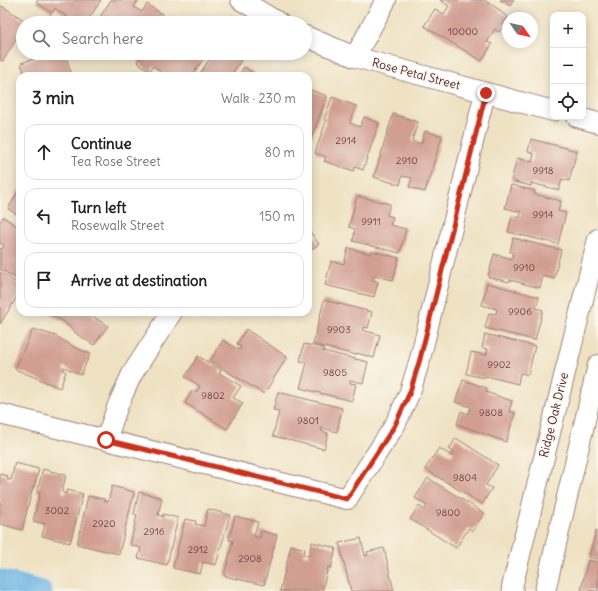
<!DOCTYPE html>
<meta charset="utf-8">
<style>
:root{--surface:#fff;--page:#f2f2f2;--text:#222;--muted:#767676;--line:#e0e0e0}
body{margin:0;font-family:Delius,sans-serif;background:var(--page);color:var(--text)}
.controls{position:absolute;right:12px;top:12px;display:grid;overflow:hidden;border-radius:8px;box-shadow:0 2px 10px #0003}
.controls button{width:36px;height:36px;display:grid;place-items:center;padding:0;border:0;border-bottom:1px solid var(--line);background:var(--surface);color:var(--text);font:20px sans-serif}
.compass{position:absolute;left:502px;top:12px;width:36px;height:36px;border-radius:50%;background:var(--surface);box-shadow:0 2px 10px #0003;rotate:124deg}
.stop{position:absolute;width:12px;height:12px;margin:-9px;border:3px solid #c8321e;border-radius:50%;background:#fff}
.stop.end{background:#c8321e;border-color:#fff;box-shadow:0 1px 4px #0008}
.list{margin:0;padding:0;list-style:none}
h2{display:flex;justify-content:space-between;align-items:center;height:52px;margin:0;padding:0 16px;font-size:17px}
h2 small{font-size:13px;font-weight:400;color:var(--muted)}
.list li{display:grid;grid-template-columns:26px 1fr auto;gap:12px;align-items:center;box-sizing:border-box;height:56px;margin:0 8px 8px;padding:0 8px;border:1px solid var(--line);border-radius:12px}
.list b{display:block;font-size:15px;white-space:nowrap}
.list p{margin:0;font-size:13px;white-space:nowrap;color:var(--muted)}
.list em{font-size:13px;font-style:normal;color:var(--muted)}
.icon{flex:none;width:22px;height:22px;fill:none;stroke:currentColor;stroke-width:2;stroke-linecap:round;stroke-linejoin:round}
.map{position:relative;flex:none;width:598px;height:591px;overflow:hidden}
.search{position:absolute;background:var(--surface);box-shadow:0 2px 10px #0003;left:16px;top:16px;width:296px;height:44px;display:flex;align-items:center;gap:10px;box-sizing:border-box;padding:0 14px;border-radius:22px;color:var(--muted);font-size:15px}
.panel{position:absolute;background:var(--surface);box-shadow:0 2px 10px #0003;left:16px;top:72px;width:296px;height:244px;border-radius:12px}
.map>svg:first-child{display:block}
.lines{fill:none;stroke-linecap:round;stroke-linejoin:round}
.canal{stroke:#6cb3e3;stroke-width:21}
.building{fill:#d19e92}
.minor-casing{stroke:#9c8077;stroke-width:22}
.minor{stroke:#fff;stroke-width:20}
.route{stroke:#c8321e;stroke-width:5}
.labels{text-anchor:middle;stroke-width:3;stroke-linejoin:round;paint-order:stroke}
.number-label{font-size:10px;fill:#6c3f45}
.street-label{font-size:12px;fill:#4a1f2b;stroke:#fbf7ec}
</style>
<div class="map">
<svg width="598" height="591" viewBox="0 0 598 591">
<rect width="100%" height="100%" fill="#fbf7ec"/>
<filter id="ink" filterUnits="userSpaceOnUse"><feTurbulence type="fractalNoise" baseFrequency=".025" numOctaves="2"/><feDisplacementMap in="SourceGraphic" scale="8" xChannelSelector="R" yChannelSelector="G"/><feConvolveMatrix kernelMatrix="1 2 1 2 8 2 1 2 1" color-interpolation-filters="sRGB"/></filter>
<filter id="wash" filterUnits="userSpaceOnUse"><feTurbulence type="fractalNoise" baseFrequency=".012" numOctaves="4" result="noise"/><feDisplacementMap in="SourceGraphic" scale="16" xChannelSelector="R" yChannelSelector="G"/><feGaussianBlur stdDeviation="0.9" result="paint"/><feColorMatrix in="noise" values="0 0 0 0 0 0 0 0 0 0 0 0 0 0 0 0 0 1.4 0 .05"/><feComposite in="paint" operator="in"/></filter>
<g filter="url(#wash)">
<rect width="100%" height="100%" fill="#efe2c3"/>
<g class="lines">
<path class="canal" d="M0 580 42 591"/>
</g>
<g id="blocks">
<g class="building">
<path d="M38 0H101L86 23H68L64 21 67 17 55 8 52 13 36 2Z"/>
<path d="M111 0H138L134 7 142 12 147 4 163 15 157 23H96Z"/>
<path d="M440 0H484L500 10 499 11 508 17 499 32 495 29 487 42 492 44 482 61 424 26 435 9 444 14 449 6Z"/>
<path d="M500 0H514L510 6Z"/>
<path d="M2 6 27 22 23 23V28L3 61 0 59V8Z"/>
<path d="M53 53H65L72 76H27L26 72 24 73 21 63Z"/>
<path d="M125 53H136L133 58Z"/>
<path d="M143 53H207L192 76H167L153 66 150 71 137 62Z"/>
<path d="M214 53H238L243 57 232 74 236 76H198Z"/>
<path d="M244 67 258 76H238Z"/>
<path d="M308 89 327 96 308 147Z"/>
<path d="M332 97 356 106 350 123 360 127 364 117 379 123 363 170 355 167 354 171 324 161 326 157 315 153 326 121 324 120Z"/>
<path d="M393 114 418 122 412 141 421 144 425 131 442 136 425 192 409 187 412 178 402 176 400 185 374 177Z"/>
<path d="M531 139 577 151 569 181 562 179 559 190 531 183V186L511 181 517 158 532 162 534 154 528 152Z"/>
<path d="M511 185 535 191 534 194 561 201 558 211 566 213 558 244 508 232 512 216 520 218 521 212 505 208Z"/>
<path d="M20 188V216L8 209Z"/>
<path d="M357 196 390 204 387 215 393 217 390 225 406 229 400 253 353 241 355 229 349 227Z"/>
<path d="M3 217 20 228V281L0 269V248L2 249 4 246 0 243V222Z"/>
<path d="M308 229 319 244 308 252Z"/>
<path d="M513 238 561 250 554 279 543 276 540 288 510 280 509 282 488 277 494 254 512 259 513 252H510Z"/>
<path d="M348 248 371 254V251L399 258 393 280 374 276 373 280 378 282 374 297 325 285 331 261 344 264Z"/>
<path d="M0 272 20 285V292L0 324Z"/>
<path d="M487 283 539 297 536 308 543 310 535 340 485 328 489 313 496 314 497 309 482 305Z"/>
<path d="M324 300 372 312 368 328 363 327 362 330 380 335 374 358 357 353 356 355 313 344Z"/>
<path d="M43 312H95L92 316 108 326 94 345 78 335 63 321Z"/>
<path d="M33 329 56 336 72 346 90 354 81 375 64 367 63 370 66 372 60 388 15 369Z"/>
<path d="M246 329 287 357 264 394 210 361 223 340 239 350 241 347 237 344Z"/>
<path d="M485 334 535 346 528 375 520 373 518 384 486 376 485 378 466 374 471 352 486 355 488 349 482 348Z"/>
<path d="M304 344 324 348 323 351 368 362 363 383 350 380V383L356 384 352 401 300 388 307 363 300 361Z"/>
<path d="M198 356 221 370 219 373 241 386 233 398 243 403 227 429 185 403 193 390 196 392 200 386 185 377Z"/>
<path d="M463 380 487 388 486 392 512 401 509 411 515 413 506 442 457 424 461 411 468 414 471 407 455 402Z"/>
<path d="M278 392 342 408 337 432 322 428 321 431 328 433 324 449 273 436 279 411 273 410Z"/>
<path d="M456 438 498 465 486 485 492 488 482 504 425 469 439 448 452 456 454 452 449 449Z"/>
<path d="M15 463 39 469 34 487H33L22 530 0 524V474L8 476 7 479 11 480Z"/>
<path d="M43 469 66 475 62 492 66 494 67 490 83 494 70 543 42 536 45 524 33 521 40 493 37 492Z"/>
<path d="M428 478 484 513 473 531 469 528 456 548 410 519 419 506 425 510 427 506 415 498Z"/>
<path d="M112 486 134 492 119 554 77 544 88 496 104 499V501L108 502Z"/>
<path d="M139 492 162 498 158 515 163 517V514L178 518 167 565 138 558 141 548 130 545 137 515 134 514Z"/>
<path d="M208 509 230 515 216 565 203 562 200 574 173 568 185 519 196 521 195 524 204 526Z"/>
<path d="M235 516 258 522 254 536 260 538 261 531 277 535 264 585 224 576 233 541 229 540Z"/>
<path d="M596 530 598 531V559H596L589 557Z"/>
<path d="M361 538 365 556 368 555 367 552 384 548 394 591H351L339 543Z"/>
<path d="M312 542 336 548 331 568 328 567 322 591H280L291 545 305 549 303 555 309 556Z"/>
<path d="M588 560 598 562V591L581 590Z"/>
</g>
</g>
</g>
<g filter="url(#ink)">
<use href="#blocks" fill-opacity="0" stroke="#9c8077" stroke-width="1"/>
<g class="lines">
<defs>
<g id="minor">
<path d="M241 0 279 23"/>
<path d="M305 36 355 57 553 111"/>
<path d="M355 57 386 0"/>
<path d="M577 117 598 123"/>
<path d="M0 414 347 499 395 425 410 392 420 359 485 93"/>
<path d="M106 440 118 405 132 374 172 312"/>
<path d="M513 591 512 587 598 239"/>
<path d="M545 591 598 365"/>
</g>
</defs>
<use href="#minor" class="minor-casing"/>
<use href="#minor" class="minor"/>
</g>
</g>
<g class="lines" filter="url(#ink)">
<path class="route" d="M106 440 347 499 395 425 410 392 420 359 486 93"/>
</g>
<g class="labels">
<g class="number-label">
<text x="463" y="35">10000</text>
<text x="346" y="144">2914</text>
<text x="407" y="164">2910</text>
<text x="543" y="174">9918</text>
<text x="543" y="218">9914</text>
<text x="371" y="225">9911</text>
<text x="524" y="271">9910</text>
<text x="520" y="315">9906</text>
<text x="339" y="333">9903</text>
<text x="499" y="368">9902</text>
<text x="335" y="376">9805</text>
<text x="213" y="399">9802</text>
<text x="491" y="416">9808</text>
<text x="308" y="424">9801</text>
<text x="465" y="481">9804</text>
<text x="57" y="514">3002</text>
<text x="448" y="516">9800</text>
<text x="104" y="527">2920</text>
<text x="154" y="535">2916</text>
<text x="198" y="553">2912</text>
<text x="250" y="562">2908</text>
</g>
<g class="street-label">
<text transform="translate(416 74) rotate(15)" y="4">Rose Petal Street</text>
<text transform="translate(554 415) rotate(-76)" y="4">Ridge Oak Drive</text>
</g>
</g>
</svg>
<div class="controls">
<button>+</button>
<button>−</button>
<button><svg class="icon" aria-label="locate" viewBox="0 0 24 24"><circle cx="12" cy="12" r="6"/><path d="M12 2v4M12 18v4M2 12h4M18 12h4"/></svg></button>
</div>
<svg class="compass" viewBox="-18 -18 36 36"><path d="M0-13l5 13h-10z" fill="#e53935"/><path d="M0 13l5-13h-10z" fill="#767676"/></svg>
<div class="stop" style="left:106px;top:440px"></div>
<div class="stop end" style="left:486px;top:93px"></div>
<div class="search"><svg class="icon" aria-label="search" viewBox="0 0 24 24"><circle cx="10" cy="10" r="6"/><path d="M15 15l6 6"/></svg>Search here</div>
<section class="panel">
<h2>3 min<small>Walk · 230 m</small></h2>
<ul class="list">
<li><svg class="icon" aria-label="ahead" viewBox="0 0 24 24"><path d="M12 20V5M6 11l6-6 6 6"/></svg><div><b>Continue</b><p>Tea Rose Street</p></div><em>80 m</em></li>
<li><svg class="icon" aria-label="left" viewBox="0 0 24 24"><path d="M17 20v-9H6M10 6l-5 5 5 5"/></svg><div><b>Turn left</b><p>Rosewalk Street</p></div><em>150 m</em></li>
<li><svg class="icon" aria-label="arrive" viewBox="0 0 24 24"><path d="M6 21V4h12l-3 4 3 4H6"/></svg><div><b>Arrive at destination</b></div></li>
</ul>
</section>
</div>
